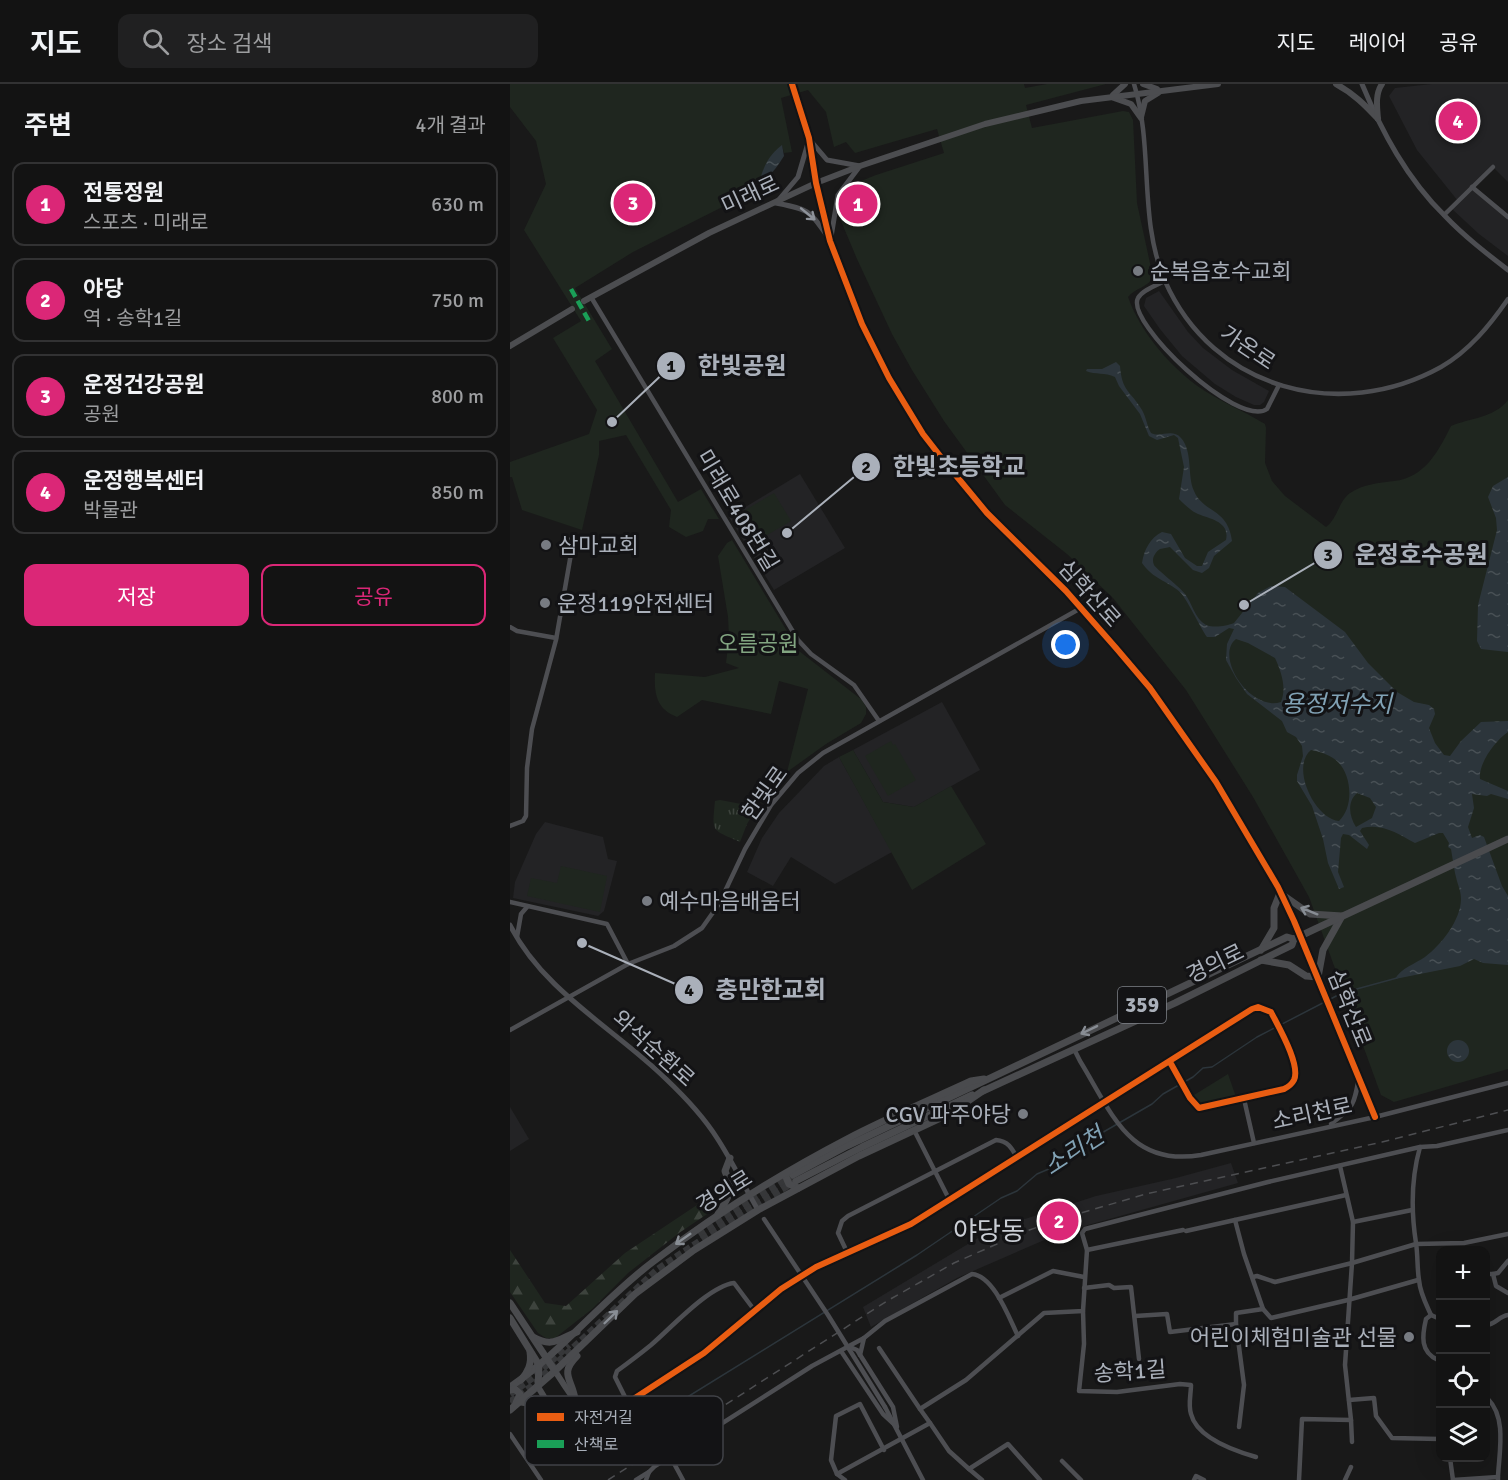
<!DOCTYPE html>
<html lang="ko">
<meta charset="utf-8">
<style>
:root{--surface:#131313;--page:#202021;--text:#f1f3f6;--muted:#9d9ea0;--line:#323233;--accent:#db2777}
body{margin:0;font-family:Signika,"Noto Sans KR",sans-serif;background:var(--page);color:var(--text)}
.controls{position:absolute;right:18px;bottom:18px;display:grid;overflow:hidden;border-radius:12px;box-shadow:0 6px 24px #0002}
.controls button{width:54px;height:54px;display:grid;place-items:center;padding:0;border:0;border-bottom:2px solid var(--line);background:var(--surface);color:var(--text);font:30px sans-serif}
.you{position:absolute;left:556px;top:561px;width:21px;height:21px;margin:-15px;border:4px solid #fff;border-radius:50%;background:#1a73e8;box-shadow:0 0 0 9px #1a73e833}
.badge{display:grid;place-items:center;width:39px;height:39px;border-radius:50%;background:var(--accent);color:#fff;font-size:20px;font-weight:700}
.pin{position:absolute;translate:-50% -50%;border:3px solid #fff;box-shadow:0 2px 6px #0006}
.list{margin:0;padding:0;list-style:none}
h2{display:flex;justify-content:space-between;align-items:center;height:78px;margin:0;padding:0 24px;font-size:26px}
h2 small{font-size:20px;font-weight:400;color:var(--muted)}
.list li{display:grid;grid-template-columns:39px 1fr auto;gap:18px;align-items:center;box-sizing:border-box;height:84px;margin:0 12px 12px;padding:0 12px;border:2px solid var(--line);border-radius:12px}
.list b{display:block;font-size:22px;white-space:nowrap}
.list p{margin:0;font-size:20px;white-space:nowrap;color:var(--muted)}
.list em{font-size:20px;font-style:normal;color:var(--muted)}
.actions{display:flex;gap:12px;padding:18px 24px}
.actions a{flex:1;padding:14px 0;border:2px solid var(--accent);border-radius:12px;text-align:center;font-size:21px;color:var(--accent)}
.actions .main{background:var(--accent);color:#fff}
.icon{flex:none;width:33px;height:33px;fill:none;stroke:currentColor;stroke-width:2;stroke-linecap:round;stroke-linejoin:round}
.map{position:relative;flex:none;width:998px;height:1396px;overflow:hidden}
header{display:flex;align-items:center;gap:36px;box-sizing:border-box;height:84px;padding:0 30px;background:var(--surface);border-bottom:2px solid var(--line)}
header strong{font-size:28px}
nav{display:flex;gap:33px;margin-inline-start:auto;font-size:21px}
.search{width:420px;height:54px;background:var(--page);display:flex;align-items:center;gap:15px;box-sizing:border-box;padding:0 21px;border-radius:12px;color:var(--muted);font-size:22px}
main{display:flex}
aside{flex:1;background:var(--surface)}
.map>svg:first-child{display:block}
.built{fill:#232325}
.grass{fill:url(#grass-tufts)}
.forest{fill:url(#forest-firs)}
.park{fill:#1f261f}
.water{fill:url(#water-ripples);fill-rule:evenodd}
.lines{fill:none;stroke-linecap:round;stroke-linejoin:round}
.stream{stroke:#2c353b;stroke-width:1.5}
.tertiary-tunnel{stroke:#363739;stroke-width:5;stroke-dasharray:5 2.5;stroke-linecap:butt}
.primary-tunnel{stroke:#363739;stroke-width:7;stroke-dasharray:7 3.5;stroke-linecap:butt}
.minor{stroke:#4d4e52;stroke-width:4.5}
.tertiary{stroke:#4d4e52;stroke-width:5}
.secondary{stroke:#4c4d50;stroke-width:6}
.primary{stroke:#4a4b4e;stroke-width:7}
.trunk{stroke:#4a4b4e;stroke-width:7}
.rail{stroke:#4d4e51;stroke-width:1.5;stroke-dasharray:8 6;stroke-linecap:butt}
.minor-bridge{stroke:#4d4e52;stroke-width:4.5}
.quiet{stroke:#1a9f57;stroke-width:4.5;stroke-dasharray:9 4.5;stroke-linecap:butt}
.cycleway-casing{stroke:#131315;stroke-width:10}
.cycleway{stroke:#e95d12;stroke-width:6}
.oneway{stroke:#8e939b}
.oneway2{stroke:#888d94}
.poi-dot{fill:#777b82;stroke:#131315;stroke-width:2}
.labels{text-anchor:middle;stroke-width:6;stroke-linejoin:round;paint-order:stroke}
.shield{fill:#131315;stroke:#7d8188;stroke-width:1.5}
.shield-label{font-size:21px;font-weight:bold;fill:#aab0ba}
.street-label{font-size:22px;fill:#aab0ba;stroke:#131315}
.poi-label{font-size:22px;fill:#aab0ba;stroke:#131315;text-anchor:start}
.park-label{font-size:22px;fill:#82a581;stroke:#131315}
.water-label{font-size:24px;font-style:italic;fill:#81a2b5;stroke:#131315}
.quarter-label{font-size:26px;fill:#cbcfd6;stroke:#131315}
.key{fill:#131315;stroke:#404247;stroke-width:1.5}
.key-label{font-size:16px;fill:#aab0ba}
.leader{fill:none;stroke:#aab0ba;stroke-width:2}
.callout-dot{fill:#aab0ba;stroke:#131315;stroke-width:2}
.mark-label{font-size:18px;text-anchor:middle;font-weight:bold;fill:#111}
.callout-label{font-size:24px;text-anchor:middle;font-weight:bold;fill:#aab0ba;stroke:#131315;stroke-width:6;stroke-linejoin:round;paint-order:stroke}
</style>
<header>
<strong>지도</strong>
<div class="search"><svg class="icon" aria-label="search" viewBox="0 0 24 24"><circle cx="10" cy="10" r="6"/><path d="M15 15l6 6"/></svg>장소 검색</div>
<nav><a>지도</a><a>레이어</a><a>공유</a></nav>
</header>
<main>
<aside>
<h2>주변<small>4개 결과</small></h2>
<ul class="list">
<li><span class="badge">1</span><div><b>전통정원</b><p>스포츠 · 미래로</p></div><em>630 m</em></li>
<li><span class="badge">2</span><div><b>야당</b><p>역 · 송학1길</p></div><em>750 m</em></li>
<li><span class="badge">3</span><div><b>운정건강공원</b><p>공원</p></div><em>800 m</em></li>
<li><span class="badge">4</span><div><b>운정행복센터</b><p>박물관</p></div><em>850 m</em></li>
</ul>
<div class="actions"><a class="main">저장</a><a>공유</a></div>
</aside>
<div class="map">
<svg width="998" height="1396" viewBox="0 0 998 1396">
<defs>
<pattern id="grass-tufts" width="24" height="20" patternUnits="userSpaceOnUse" patternTransform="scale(1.5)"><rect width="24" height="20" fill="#1f261f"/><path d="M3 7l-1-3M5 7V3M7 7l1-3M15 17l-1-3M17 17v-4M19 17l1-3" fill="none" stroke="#3d433d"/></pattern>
<pattern id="forest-firs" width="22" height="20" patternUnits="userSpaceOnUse" patternTransform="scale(1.5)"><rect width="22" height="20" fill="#1f261f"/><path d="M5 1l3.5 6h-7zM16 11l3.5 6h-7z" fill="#3d433d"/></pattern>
<pattern id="water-ripples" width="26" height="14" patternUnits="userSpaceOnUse" patternTransform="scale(1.5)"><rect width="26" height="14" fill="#2c353b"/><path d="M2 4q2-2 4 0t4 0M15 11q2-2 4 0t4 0" fill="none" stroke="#485055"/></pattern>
</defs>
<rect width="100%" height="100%" fill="#191919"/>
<g class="built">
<path d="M922 0H998V98L983 83 962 103 998 133V172L969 150 941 124 948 117 907 66 879 12 885 4Z"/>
<path d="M649 207 678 248 693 264 722 286 759 307 754 318 750 321H744L726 313 705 300 672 272 650 245 634 222 636 214Z"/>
<path d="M290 390 335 464 264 506 219 433Z"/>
<path d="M432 618 470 686 404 723 373 718 343 666Z"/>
<path d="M329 673 382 768 325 800 281 773 263 802 237 788 252 754 269 729 314 682Z"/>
<path d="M35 738 93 753 98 775 107 777 94 827 88 832 3 814 5 798 26 750Z"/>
<path d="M0 1023 19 1055 0 1067Z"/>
<path d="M721 1079 728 1099 578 1141 532 1157 447 1194 361 1243 353 1223 498 1136 515 1135 586 1112 666 1094Z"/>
</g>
<path class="grass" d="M210 716 247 723 237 740 230 758C201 745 202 749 205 717Z"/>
<path class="forest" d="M199 1113 206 1124 169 1149 118 1189 82 1225 45 1254H36L28 1249 0 1208V1166L35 1219 56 1222 115 1169Z"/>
<g class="park">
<path d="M0 0H514L515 4 537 0H596L516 21 522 44 613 27 619 28 623 36 627 119 643 193C639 203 625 204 618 213 630 247 657 279 686 301 707 316 732 326 755 340L756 344 755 379 762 397 775 412 816 443C828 434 828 418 840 409 854 400 868 399 884 397 915 394 929 366 941 342 960 334 984 334 998 316V985L884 1018 871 1011 799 813 743 713 676 606 603 514 557 470 495 421 434 337 402 286 382 250 347 175 326 125 329 111 336 103 366 91 434 69 427 45 345 69 336 58 324 63 316 28 298 6 271 14 282 68 274 69 272 62 250 95 255 96 256 101 123 168 65 204 102 265 85 277 168 418 191 405 209 435H198L193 447 176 453 159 443 161 426 116 351 89 357V371L72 446 12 426 2 393H0V378L79 350 87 326 43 254 71 237 14 146 36 100 26 57 0 23Z"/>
<path d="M264 409 281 437 242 460 225 432Z"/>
<path d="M222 456 289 567 352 616 356 623V630L351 639 316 660 277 688 298 605 269 597 261 630 192 616 167 633C146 625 144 609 145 589L195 593 229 584 216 579 219 553 218 533 208 472 217 459Z"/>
<path d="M381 657 383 661 385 660 406 696 378 712 355 672Z"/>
<path d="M343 666 373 718 404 723 441 702 476 760 402 806 329 673Z"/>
<path d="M51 782 97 792 90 828 17 812 21 794 47 799Z"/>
<path d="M718 990 726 1013 690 1020 686 1017 684 1011Z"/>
</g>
<g class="water">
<path d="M272 61 274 72C267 83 264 87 255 96L250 95C255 80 259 71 272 61Z"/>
<path d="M349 112 369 120 362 139 342 131Z"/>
<path d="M606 278 610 282C612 308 620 306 632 326 636 333 637 342 641 349 651 354 662 344 671 354 683 367 677 392 684 407 693 429 718 424 722 457L704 472 699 484 692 489 683 486 660 463 650 465C645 468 641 475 644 481 646 485 670 503 675 510 682 519 685 535 696 541 704 544 717 542 724 539L748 509 761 502 775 503 835 548 858 579 887 608 904 618 919 621 924 625 925 630 919 644 925 659 934 671 940 672 951 657 971 638 998 637V648C986 656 968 679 970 695L998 707V715L981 710 977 712 962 710 964 724 958 743 962 754 970 751 974 753 992 802 998 812V881L973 879 964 875 950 882 885 895C891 884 905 880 915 873 931 861 951 836 951 815 951 808 949 804 947 797 944 787 943 776 941 765L938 763 939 759 933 749H929L905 759C888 750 873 739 852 744L850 747 859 761 857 765 839 751 833 750 831 754 828 788 834 803 829 805 818 779 813 755 802 722 787 697V691L793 672 792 662 786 653 777 648 772 637 737 610 726 594 716 576 717 560 724 545 719 544 705 553H697C690 543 677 515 670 508 656 496 643 495 632 479 634 466 640 454 652 448L661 450 675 474 687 482H692L698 468 716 456C720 438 701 435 688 430 681 427 674 420 669 415L674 383 668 354 664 351 647 356 639 352 630 330 609 302 605 293C595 288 586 291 576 287L577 285H592ZM726 555 738 559 765 574C771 587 777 604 771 618 740 628 704 572 726 555ZM801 666C811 668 821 671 828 678 842 692 844 723 829 737 805 735 780 683 801 666ZM847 709 860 714 866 723 862 734 846 743C839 732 837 718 847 709Z"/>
<path d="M998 393V568L971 565 967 557 968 521 987 446 986 434 978 413 983 402Z"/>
<circle cx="948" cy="967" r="11"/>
</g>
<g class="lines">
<path class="stream" d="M124 1346 407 1171 491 1114 507 1107 527 1090 560 1076 583 1054 642 1020 653 1010 683 993 693 984 702 983 747 953 832 909 887 894"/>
<path class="tertiary-tunnel" d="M282 0 285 11"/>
<g class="primary-tunnel">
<path d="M189 1151 283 1091"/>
<path d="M0 1310 21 1295 59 1261"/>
<path d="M0 1318 22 1302 148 1185 226 1133 284 1098"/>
</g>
<g class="minor">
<path d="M624 0C644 64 628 135 655 197 703 306 830 339 931 283 959 267 980 241 998 215"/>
<path d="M962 103 998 133"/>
<path d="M934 131 983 83"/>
<path d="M655 197C647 201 632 206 628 214 615 238 728 345 757 325L769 301"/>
<path d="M81 213 288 556 301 570 344 601 369 637"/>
<path d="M0 543 7 547 46 554"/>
<path d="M0 742 13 737 16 732 17 684 22 645 46 556 62 464 61 455"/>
<path d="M0 818 97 840 118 880"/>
<path d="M7 853 11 830 17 823"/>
<path d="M0 946 118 880 164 862 192 844 209 820 235 765 261 721 288 689 313 669 571 524"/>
<path d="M564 965 570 977C602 1029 619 1083 691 1071L865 1033 998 999"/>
<path d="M734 1015 744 1059"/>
<path d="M821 1040C844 1022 844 1022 849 993"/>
<path d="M404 1046 440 1117"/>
<path d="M910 1063C901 1095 901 1127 906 1159 908 1172 907 1184 909 1196 910 1209 916 1220 921 1231"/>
<path d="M830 1082 843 1138 842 1179 835 1281 841 1336"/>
<path d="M725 1136 734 1170 753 1225"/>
<path d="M843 1138 902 1126"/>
<path d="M676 1147 836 1111"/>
<path d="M577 1166 673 1146"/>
<path d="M337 1168 328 1149 332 1137 338 1132 486 1056C498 1057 502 1064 507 1074"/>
<path d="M976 1190H983L986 1202 998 1209"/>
<path d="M983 1190 988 1189 998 1177"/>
<path d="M743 1193 747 1192 765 1198 842 1179 906 1160 954 1159 998 1150"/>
<path d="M574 1204 599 1201 604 1204 621 1203 629 1275"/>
<path d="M489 1214 543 1187 574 1193"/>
<path d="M573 1227 574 1260 569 1307 607 1308 670 1300 681 1301C681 1310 678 1321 681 1330 687 1354 725 1367 746 1373"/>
<path d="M625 1232 657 1230 660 1248 726 1240V1229L753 1225 761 1234 838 1216 908 1196"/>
<path d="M930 1235 921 1231 916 1235C912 1252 910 1268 928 1276L930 1291"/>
<path d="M726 1240 734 1301 729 1343"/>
<path d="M976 1241C985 1241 989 1232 998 1231"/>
<path d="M354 1254 375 1237 462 1190C484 1192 499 1234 508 1252"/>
<path d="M340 1263 347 1266 383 1323 387 1343"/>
<path d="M369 1264 410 1325"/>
<path d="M331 1267 373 1330 386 1342"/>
<path d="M839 1316 864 1314 866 1332 882 1354 930 1355"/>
<path d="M976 1316 978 1315C997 1334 989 1369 988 1393"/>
<path d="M118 1319 105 1293 107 1287C118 1279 130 1270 141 1261 161 1244 199 1202 224 1199L245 1227"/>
<path d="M375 1323 413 1396"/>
<path d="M105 1327 194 1269 271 1205 306 1183 401 1140 742 925 748 923 761 928C768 942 791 981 784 996 782 1000 778 1003 774 1005L689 1024 680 1014 660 978"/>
<path d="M420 1339 439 1367 459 1385"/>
<path d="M0 1350 31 1396"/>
<path d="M160 1372 173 1396"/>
<path d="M940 1374 943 1396"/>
<path d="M552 1377 571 1396"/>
<path d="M327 1390 321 1376 326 1332 350 1320 374 1366"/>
<path d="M126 1396 139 1388"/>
<path d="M136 1396 139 1388 145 1382 302 1282 354 1254 350 1271"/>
<path d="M335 1396 327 1390 420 1339 410 1325 456 1296 534 1229 573 1227 577 1166 572 1149 575 1145 758 1098 910 1063 927 1062 998 1046"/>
<path d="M472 1396 459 1385 498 1360 530 1396"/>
<path d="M684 1396 686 1392 694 1396"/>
<path d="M789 1396 792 1335 841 1336 842 1358"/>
<path d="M835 1396 841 1383"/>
<path d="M943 1396 988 1393V1396"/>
</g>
<g class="tertiary">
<path d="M852 0C872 48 897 95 935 132 954 152 976 169 998 186"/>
<path d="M285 11 299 54 306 99 320 157 352 240 379 294 413 350 434 377 477 429 556 507 606 564 640 604 706 698 768 803 784 837 865 1033"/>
<path d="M300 56 317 76 350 82 328 111 321 153"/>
<path d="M298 59 288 93 266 119C300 126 298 125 318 153"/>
<path d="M0 841C33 907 105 945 156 995 175 1013 193 1032 207 1054 222 1077 234 1102 248 1126"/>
</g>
<g class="secondary">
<path d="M633 0 647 5"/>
<path d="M826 0C843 9 855 21 868 35"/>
<path d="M603 11 615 0"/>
<path d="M604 14 621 20 631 34"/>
<path d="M631 33 635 17 648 9"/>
<path d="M868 35C867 23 865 10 872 0"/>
<path d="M74 217 199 149 306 99 350 82 475 40 571 17 708 0"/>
<path d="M0 262 62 225"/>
<path d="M28 1303C42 1324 56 1361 86 1342 93 1337 100 1334 105 1327 99 1329 92 1333 86 1333 72 1332 53 1299 45 1287"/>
</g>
<g class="primary">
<path d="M751 866 764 844V824L770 809 800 830 832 832 813 866 808 893 796 892 779 881 751 876"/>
<path d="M473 1007 665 919 782 861 784 855"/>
<path d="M277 1089 276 1093 279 1100 288 1104"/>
<path d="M283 1091 337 1062 773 855 777 853 784 855 805 845 998 755"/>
<path d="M286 1097 352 1063 462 1011"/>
<path d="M208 1130C219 1112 224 1108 215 1087L220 1074"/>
<path d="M0 1303C53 1267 93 1215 144 1177 204 1131 270 1090 337 1055 377 1034 420 1016 461 997L474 995"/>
<path d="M0 1306 5 1305 10 1310 6 1319"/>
<path d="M65 1315C62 1295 49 1290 67 1272"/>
<path d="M11 1318 18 1319 27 1316 43 1326"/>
<path d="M0 1326 45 1287 125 1210 184 1166 248 1126 349 1072 439 1030 474 1006"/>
</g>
<g class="trunk">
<path d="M0 1219 45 1287"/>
<path d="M0 1234 29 1281 28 1303"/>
<path d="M23 1253C43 1264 48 1255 67 1248"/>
<path d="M11 1296C18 1288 22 1280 20 1268"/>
</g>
<path class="rail" d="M98 1396 377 1217 444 1179 514 1148 550 1135 636 1110 872 1058 998 1026"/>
<path class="minor-bridge" d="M254 1135 318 1231 375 1323"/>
<path class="quiet" d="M61 205 79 237"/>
<defs>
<g id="cycleway">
<path d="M282 0 299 54 306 99 320 157 352 240 379 294 413 350 434 377 477 429 556 507 606 564 640 604 706 698 768 803 784 837 865 1033"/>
<path d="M105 1327 194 1269 271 1205 306 1183 401 1140 742 925 748 923 761 928C768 942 791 981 784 996 782 1000 778 1003 774 1005L689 1024 680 1014 660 978"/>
</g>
</defs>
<use href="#cycleway" class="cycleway-casing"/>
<use href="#cycleway" class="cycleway"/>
</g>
<defs><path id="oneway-shaft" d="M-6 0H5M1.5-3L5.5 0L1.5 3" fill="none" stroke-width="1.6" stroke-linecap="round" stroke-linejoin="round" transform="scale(1.5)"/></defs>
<use class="oneway" href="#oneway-shaft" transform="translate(298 130) rotate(39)"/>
<g class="oneway2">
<use href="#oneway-shaft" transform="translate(799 827) rotate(-158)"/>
<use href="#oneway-shaft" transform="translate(579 946) rotate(154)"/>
<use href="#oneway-shaft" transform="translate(173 1155) rotate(145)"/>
<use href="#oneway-shaft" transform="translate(101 1233) rotate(-44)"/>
</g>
<g class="poi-dot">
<circle cx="628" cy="187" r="6"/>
<circle cx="36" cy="461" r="6"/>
<circle cx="35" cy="519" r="6"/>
<circle cx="137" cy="817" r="6"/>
<circle cx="513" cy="1030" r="6"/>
<circle cx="899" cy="1253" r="6"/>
</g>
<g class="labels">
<rect class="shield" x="608" y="903" width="48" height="36" rx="4.5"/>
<g class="shield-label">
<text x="632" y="928">359</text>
</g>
<g class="street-label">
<text transform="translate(240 110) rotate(-25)" y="8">미래로</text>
<text transform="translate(738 263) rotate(34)" y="8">가온로</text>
<text transform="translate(228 426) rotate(59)" y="8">미래로408번길</text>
<text transform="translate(580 509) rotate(48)" y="8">심학산로</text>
<text transform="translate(254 709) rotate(-54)" y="8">한빛로</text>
<text transform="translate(705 879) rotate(-26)" y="8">경의로</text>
<text transform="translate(840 924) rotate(68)" y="8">심학산로</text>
<text transform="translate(144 964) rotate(42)" y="8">와석순환로</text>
<text transform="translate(802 1029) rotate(-12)" y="8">소리천로</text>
<text transform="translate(214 1107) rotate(-32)" y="8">경의로</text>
<text transform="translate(620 1287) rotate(-4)" y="8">송학1길</text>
</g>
<g class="poi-label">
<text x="640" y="195">순복음호수교회</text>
<text x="48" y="469">삼마교회</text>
<text x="47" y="527">운정119안전센터</text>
<text x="149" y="825">예수마음배움터</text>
<text x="501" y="1038" text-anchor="end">CGV 파주야당</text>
<text x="887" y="1261" text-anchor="end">어린이체험미술관 선물</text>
</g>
<g class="park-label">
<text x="248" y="567">오름공원</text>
</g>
<g class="water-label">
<text x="827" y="628">용정저수지</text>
<text transform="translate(564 1067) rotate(-33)" y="8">소리천</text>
</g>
<g class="quarter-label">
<text x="479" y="1156">야당동</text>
</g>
</g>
<rect x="15" y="1312" width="198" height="69" rx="9" class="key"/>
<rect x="27" y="1329" width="27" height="8" fill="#e95d12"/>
<rect x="27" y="1356" width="27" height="8" fill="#1a9f57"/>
<g class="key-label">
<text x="64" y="1339">자전거길</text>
<text x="64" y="1366">산책로</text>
</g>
<path class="leader" d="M102 338L161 282M277 449L356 383M734 521L818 471M72 859L179 906"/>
<g class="callout-dot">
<circle cx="102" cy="338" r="6"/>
<circle cx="277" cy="449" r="6"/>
<circle cx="734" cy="521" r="6"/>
<circle cx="72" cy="859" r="6"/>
<circle cx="161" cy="282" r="15"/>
<circle cx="356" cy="383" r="15"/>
<circle cx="818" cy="471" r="15"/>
<circle cx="179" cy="906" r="15"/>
</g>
<g class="mark-label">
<text x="161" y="288">1</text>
<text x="356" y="389">2</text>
<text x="818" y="477">3</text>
<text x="179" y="912">4</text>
</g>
<g class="callout-label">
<text x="232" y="290">한빛공원</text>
<text x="449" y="391">한빛초등학교</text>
<text x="911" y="479">운정호수공원</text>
<text x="261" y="914">충만한교회</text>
</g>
</svg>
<div class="controls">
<button>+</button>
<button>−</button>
<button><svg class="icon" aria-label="locate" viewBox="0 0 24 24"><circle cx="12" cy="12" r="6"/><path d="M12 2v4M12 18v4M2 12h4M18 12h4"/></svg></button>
<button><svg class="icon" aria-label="layers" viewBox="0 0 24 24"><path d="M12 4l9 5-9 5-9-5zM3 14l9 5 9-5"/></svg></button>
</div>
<div class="you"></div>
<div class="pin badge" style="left:348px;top:120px">1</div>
<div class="pin badge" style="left:549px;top:1137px">2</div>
<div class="pin badge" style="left:123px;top:119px">3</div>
<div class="pin badge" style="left:948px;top:37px">4</div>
</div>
</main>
